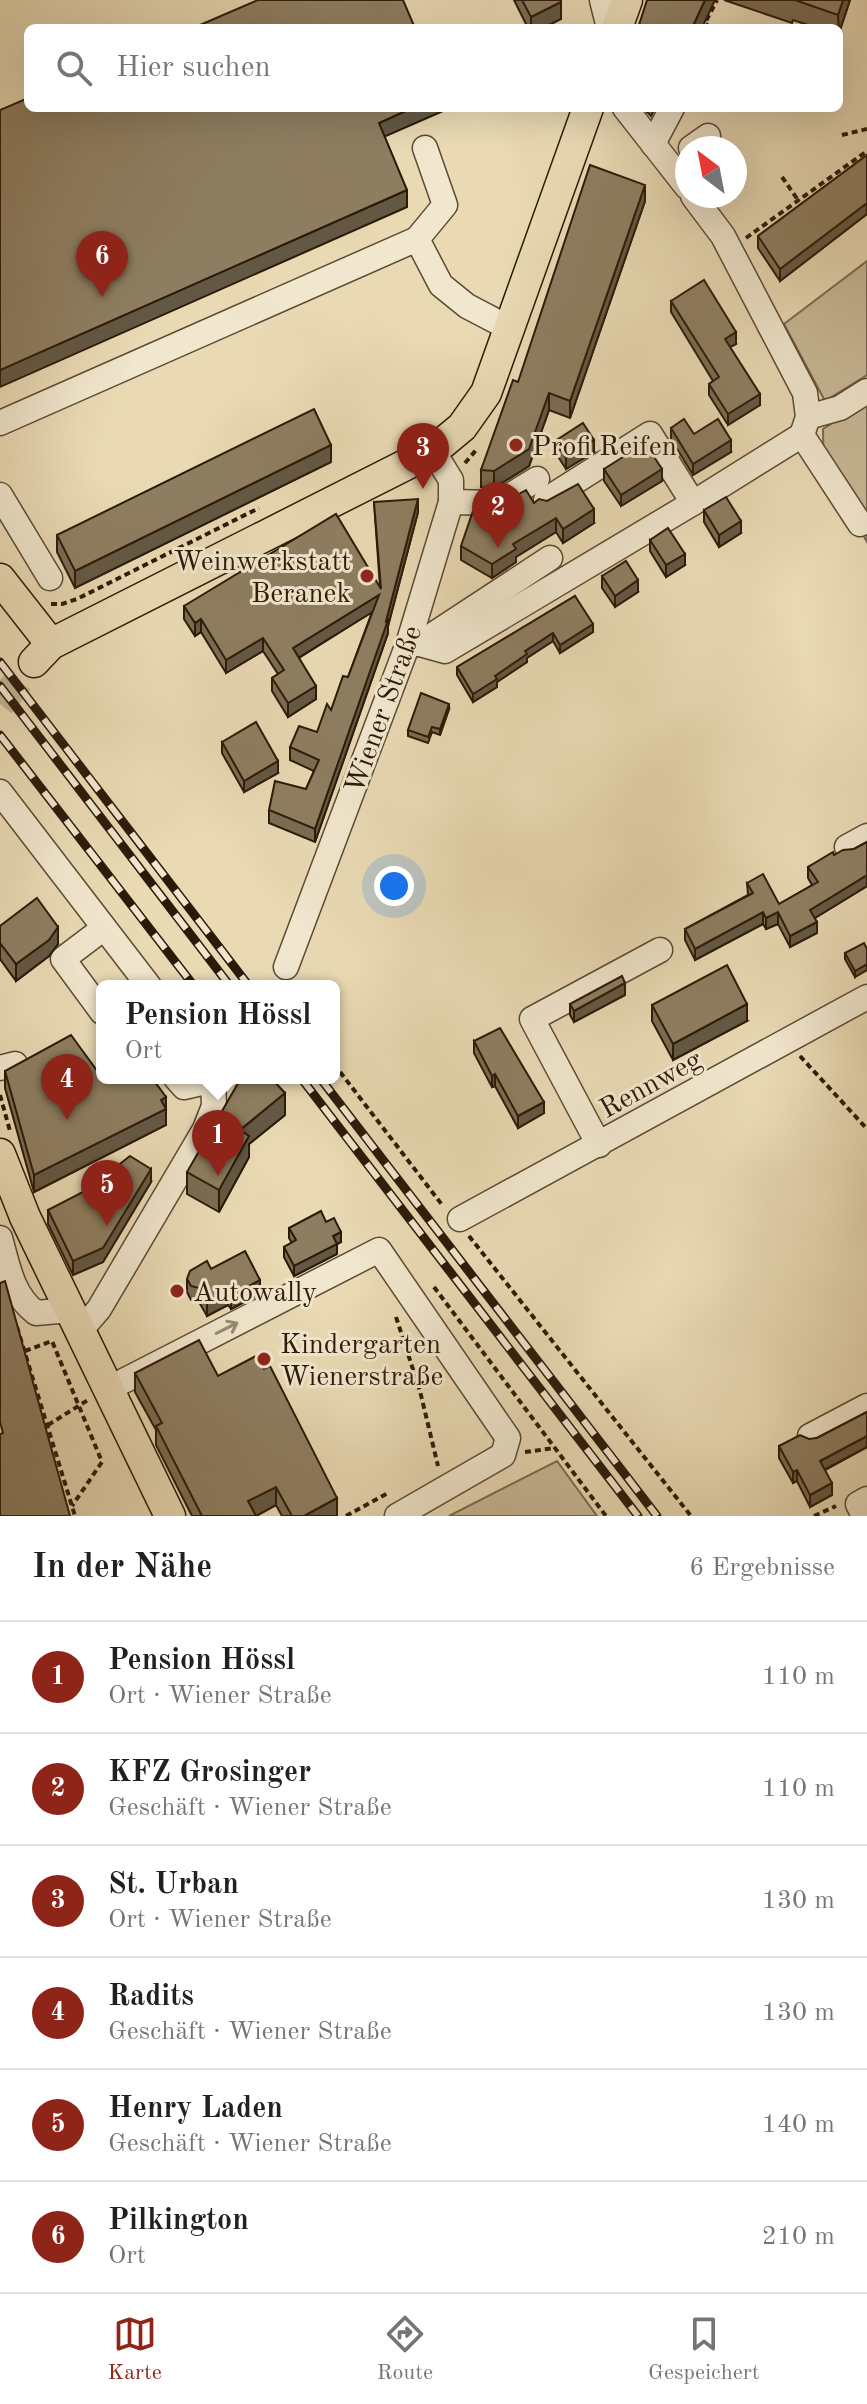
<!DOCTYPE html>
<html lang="de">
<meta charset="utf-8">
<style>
:root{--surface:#fff;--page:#f6f6f6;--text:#202124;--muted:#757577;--line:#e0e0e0;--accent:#8f2418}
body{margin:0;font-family:"Old Standard TT",serif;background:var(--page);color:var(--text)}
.compass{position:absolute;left:675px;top:136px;width:72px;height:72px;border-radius:50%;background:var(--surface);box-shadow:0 8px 32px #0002;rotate:328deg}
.you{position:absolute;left:394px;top:886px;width:28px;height:28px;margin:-20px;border:6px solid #fff;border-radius:50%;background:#1a73e8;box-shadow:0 0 0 12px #1a73e833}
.badge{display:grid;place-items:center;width:52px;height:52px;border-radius:50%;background:var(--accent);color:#fff;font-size:26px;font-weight:700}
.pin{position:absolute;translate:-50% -66px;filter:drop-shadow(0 2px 4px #0008)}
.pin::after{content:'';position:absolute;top:42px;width:28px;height:24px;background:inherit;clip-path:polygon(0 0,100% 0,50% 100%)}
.popup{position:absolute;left:96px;top:980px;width:244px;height:104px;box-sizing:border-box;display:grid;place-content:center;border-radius:12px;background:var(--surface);filter:drop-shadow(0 2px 6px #0005);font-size:26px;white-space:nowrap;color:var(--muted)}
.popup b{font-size:30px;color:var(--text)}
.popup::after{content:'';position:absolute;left:50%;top:100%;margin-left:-16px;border:16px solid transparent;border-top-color:var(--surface)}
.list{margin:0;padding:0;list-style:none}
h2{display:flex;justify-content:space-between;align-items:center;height:104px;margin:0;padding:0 32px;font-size:34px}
h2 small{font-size:26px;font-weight:400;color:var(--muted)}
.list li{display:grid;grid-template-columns:52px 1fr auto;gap:24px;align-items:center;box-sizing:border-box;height:112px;padding:0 32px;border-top:2px solid var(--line)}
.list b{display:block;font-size:30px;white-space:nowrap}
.list p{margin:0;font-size:26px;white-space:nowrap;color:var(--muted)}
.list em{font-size:26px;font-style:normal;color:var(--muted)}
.icon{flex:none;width:44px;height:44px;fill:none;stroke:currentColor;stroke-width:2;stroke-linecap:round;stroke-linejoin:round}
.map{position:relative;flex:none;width:867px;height:1516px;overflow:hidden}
.search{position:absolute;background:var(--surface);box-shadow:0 8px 32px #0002;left:24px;right:24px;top:24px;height:88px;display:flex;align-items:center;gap:20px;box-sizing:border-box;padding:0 28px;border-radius:12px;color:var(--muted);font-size:30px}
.sheet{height:776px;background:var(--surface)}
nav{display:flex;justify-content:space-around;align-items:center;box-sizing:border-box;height:112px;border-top:2px solid var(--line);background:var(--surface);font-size:22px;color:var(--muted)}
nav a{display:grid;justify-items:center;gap:4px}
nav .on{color:var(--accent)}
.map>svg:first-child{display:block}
.green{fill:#c9b997;stroke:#7a6a50;stroke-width:2}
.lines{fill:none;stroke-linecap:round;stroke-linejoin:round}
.major-tunnel{stroke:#c3b492;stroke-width:30;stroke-dasharray:30 15;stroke-linecap:butt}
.minor-casing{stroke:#5b4a33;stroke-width:27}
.major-casing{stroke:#2c1a08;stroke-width:33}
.path{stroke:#2c1a08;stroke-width:4;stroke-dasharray:6 4;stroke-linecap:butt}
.minor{stroke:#f1e7ce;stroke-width:24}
.major{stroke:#e9dab4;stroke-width:30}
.rail-casing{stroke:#2c1a08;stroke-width:9}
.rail{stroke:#f1e7ce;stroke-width:6;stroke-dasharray:18;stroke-linecap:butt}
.wall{fill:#7a6c53;stroke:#2c1a08;stroke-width:2}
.shaded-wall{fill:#635844;stroke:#2c1a08;stroke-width:2}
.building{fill:#8e7e61;stroke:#2c1a08;stroke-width:2}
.oneway{stroke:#988b75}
.poi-dot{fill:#8f2418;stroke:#f1e7ce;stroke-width:3}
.labels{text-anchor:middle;stroke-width:6;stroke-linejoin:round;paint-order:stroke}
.poi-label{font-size:28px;fill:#2c1a08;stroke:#f1e7ce;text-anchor:start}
.street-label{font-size:28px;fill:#2c1a08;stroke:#f1e7ce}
</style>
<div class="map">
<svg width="867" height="1516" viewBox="0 0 867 1516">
<rect width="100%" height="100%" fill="#e9dab4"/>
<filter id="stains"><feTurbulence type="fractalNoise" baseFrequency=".0025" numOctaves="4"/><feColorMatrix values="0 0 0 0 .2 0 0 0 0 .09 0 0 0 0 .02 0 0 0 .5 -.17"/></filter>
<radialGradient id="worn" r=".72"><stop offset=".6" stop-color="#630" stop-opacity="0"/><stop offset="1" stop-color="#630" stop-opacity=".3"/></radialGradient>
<g class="green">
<path d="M867 261V375L825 401 784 324Z"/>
<path d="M867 401V542L859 528 850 531 824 489 823 429Z"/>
<path d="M557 1461 597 1516H449Z"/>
</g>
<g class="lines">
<path class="major-tunnel" d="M0 704 34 662"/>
<defs>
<g id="minor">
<path d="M602 0 609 28"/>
<path d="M625 108 687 187"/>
<path d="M653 144 672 108"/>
<path d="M691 148 708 136"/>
<path d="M693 196 723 236 805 393 808 417 802 435"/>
<path d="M417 239 445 205 425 148"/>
<path d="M808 417 840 408 867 391"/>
<path d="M0 423 417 239 441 285 467 306 511 329"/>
<path d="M802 435 860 524"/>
<path d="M0 495 50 578"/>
<path d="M546 500 650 434 693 503"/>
<path d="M451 502 498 503 537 479"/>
<path d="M409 641 445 651 693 503 802 435"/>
<path d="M419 644 550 558"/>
<path d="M0 792 149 986"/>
<path d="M847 847 867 836"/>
<path d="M286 967 409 641 451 502V480L433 451"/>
<path d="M102 1012 63 959 104 928"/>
<path d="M0 1068 15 1064"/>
<path d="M176 1078 184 1087 214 1080"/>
<path d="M599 1145 532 1019 660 950"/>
<path d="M460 1219 867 997"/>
<path d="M0 1238C8 1266 12 1295 36 1313L70 1310"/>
<path d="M80 1331 99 1309 205 1129 214 1106 213 1078"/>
<path d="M108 1389 379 1250 508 1438 503 1455 397 1516"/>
<path d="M810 1436 867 1406"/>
<path d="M864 1516 858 1504 867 1499"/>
</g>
<g id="major">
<path d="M617 28 627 0"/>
<path d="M0 579 51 644"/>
<path d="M34 662 51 644 433 451 462 427 486 393 588 108"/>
<path d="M0 1154 25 1217 170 1516"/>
</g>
</defs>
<use href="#minor" class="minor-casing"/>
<use href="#major" class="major-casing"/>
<g class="path">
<path d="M710 28 705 23 717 0"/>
<path d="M842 135 867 129"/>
<path d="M782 177 798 200"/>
<path d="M746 238 867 151"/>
<path d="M465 463 477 449"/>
<path d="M51 604H62L77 599 259 508"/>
<path d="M800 1056 867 1129"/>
<path d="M334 1064 443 1206"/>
<path d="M0 1095 10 1131"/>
<path d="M469 1236 691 1516"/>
<path d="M434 1287 606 1516"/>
<path d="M396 1317 420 1391 438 1466"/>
<path d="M17 1327 75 1516"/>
<path d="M25 1351 52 1341 102 1462 72 1506"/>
<path d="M48 1425 88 1400"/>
<path d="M525 1452 555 1448"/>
<path d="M346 1516 388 1493"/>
<path d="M814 1516 836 1506"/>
</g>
<use href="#minor" class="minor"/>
<use href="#major" class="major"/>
<defs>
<g id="rail">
<path d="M0 662 249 986"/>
<path d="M0 686 230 986"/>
<path d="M0 735 194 986"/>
<path d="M301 1078 638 1516"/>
<path d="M320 1078 657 1516"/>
</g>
</defs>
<use href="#rail" class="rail-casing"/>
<use href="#rail" class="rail"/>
</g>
<g class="wall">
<path d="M514 0H561V19L543 28H528Z"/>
<path d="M724 0H850L839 33V28H817L793 20 792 23Z"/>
<path d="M643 108H655L651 116Z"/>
<path d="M867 155V214L780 281 758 248V236Z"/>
<path d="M645 201 570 418 549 410 529 466 494 488 481 487V470L518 382Z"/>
<path d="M671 301 736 344 730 347 760 405 728 425 709 395V384L713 381 671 312Z"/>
<path d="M671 428 694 434 731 452 693 475 671 439Z"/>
<path d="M555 441 594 452 566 469 555 452Z"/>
<path d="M331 462 75 588 57 552V535Z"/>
<path d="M604 469 662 481 621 506 604 481Z"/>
<path d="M374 502 418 512 388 626V633L315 842 269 823V810L306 789 314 771 290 760V747L317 732 331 710 348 677 372 612 299 658 316 699 288 717 272 691V678L278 674 263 651 226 673 201 632 195 636 184 619V606L380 587Z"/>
<path d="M534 503 594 523 563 543 556 532 516 557V562L492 578 461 560V546Z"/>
<path d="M704 510 741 533 719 547 704 522Z"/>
<path d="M650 540 685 565 666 577 650 551Z"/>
<path d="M602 576 638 592 615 607 602 588Z"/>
<path d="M575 596 593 632 560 653 553 641 527 658V662L497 682V687L473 702 457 675V667Z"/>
<path d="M449 709 440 735 432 732 428 743 408 736V730Z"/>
<path d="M222 742 278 773 244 792 222 753Z"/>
<path d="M867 842V886L815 918 817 933 790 947 778 924 766 929 763 924 695 960 685 940V929L748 895 747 883 779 904 812 885 808 878V867L834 855 854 849Z"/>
<path d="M0 926 58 944 49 956 16 981 0 959Z"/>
<path d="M867 949 855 977 845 959V953Z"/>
<path d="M625 995 574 1022 570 1015V1004Z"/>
<path d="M652 1005 747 1021 673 1060 652 1021Z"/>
<path d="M474 1041 544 1113 518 1128 495 1086 492 1087 474 1053Z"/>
<path d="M5 1071 106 1083 166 1097V1125L34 1192 5 1088Z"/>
<path d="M285 1115 249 1144V1157L219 1212 187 1194V1172Z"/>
<path d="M151 1182 103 1262 73 1275 48 1224V1210Z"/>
<path d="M326 1222 341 1242 337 1244V1254L294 1276 284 1257V1247L292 1243 289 1238V1228Z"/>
<path d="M211 1269 260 1294 231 1309 228 1305 207 1316 199 1302 191 1300 187 1292V1279Z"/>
<path d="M135 1373 218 1376 337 1516H282L276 1505 256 1516H192L156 1445V1430L135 1392Z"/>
<path d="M867 1412V1447L825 1470 832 1495 810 1507 797 1481 793 1483 779 1458V1446L817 1438Z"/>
</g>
<g class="shaded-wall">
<path d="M705 0H715L702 28H692Z"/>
<path d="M843 0H850L839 33 838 15Z"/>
<path d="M561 2V19L543 28H531V17Z"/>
<path d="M412 108H443V111L379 139V123Z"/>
<path d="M645 185V201L570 418V401Z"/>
<path d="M407 190V207L0 387V370Z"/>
<path d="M867 203V214L780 281V269Z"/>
<path d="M736 332V344L725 350V339Z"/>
<path d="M549 393V410L529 466 494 488V471Z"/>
<path d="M760 394V405L728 425V414Z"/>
<path d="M594 440V452L566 469V458Z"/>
<path d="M731 440V452L693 475V464Z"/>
<path d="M331 445V462L75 588V571Z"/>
<path d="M662 469V481L621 506V495Z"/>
<path d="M418 499V512L388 626V633L315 842V829L386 621Z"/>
<path d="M594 509V523L563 543V529Z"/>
<path d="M556 518V532L516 557V562L492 578V564L513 544Z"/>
<path d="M741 521V533L719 547V535Z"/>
<path d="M685 554V565L666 577V565Z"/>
<path d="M638 580V592L615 607V596Z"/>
<path d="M379 595V608L293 661V648Z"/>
<path d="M201 619V632L195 636V623Z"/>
<path d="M593 624V632L560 653V645Z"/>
<path d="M553 633V641L527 658V662L497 682V687L473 702V694L525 651Z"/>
<path d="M263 638V651L226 673V660Z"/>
<path d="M316 686V699L288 717V703Z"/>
<path d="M449 704V709L440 735V729Z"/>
<path d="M278 761V773L244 792V781Z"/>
<path d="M867 875V886L810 921V910Z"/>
<path d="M763 912V924L695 960V949Z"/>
<path d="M778 912V924L766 929V918Z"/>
<path d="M817 922V933L790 947V936Z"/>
<path d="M58 927V944L49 956 16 981V964Z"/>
<path d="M867 964V970L855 977V971Z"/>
<path d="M625 983V995L574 1022V1011Z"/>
<path d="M747 1004V1021L673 1060V1044Z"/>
<path d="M495 1074V1086L492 1087V1076Z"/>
<path d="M285 1093V1115L249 1144V1157L219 1212V1190L240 1130Z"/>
<path d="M166 1097V1125L34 1192V1175Z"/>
<path d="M544 1102V1113L518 1128V1116Z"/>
<path d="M151 1169V1182L103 1262 73 1275V1261Z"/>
<path d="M341 1232V1242L337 1244V1254L294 1276V1266L333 1236Z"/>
<path d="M260 1280V1294L231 1309V1296Z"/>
<path d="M228 1291V1305L207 1316V1302Z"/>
<path d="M867 1436V1447L820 1472V1461Z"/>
<path d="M797 1470V1481L793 1483V1472Z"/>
<path d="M832 1483V1495L810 1507V1495Z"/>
<path d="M276 1487V1505L256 1516 248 1501Z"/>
<path d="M337 1498V1516H304Z"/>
</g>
<g class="building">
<path d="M258 0H403L415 28H193Z"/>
<path d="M522 0H561V2L531 17Z"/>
<path d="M647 0H705L692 28H638Z"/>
<path d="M795 0H843L838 15Z"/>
<path d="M28 98V108H412L379 123 407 190 0 370V110Z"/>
<path d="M867 155V203L780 269 758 236Z"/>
<path d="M590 165 645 185 570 401 549 393 529 449 494 471 481 470 513 380 518 382Z"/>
<path d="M704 280 736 332 725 339 760 394 728 414 709 384 719 377 671 301Z"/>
<path d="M314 409 331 445 75 571 57 535Z"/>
<path d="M684 419 694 434 718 419 731 440 693 464 671 428Z"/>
<path d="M583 423 594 440 566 458 555 441Z"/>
<path d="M645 443 662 469 621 495 604 469Z"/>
<path d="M578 484 594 509 563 529 556 518 513 544 516 549 492 564 461 546 473 511 484 504 505 502 526 490 534 503 539 499 547 501Z"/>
<path d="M726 497 741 521 719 535 704 510Z"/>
<path d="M418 499 386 621 388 620 315 829 269 810 275 781 306 789 319 760 290 747 299 726 317 732 327 704 331 710 343 676 348 677 379 595 293 648 316 686 288 703 272 678 284 670 263 638 226 660 201 619 195 623 184 606 336 514 381 589 374 502Z"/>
<path d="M668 528 685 554 666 565 650 540Z"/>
<path d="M626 561 638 580 615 596 602 576Z"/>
<path d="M575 596 593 624 560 645 553 633 525 651 527 654 495 676 497 679 473 694 457 667Z"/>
<path d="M421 693 449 704 440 729 432 727 428 737 408 730Z"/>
<path d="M256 722 278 761 244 781 222 742Z"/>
<path d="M867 842V875L810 910 817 922 790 936 778 912 766 918 763 912 695 949 685 929 753 893 747 883 763 874 779 904 818 882 808 867 833 852 834 855 843 850 854 849Z"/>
<path d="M37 898 58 927 49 940 16 964 0 943V926Z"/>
<path d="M864 943 867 949V964L855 971 845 953Z"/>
<path d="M727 965 747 1004 673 1044 652 1005Z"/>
<path d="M622 976 625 983 574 1011 570 1004Z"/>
<path d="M500 1028 544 1102 518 1116 495 1074 492 1076 474 1041Z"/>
<path d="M71 1035 106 1083 114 1078H152L166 1097 161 1100 166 1109 34 1175 5 1071Z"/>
<path d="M241 1078H271L285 1093 240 1130 249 1136 219 1190 187 1172Z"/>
<path d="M130 1156 151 1169 103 1248 73 1261 48 1210 87 1190Z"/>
<path d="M321 1211 326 1222 334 1218 341 1232 333 1236 337 1244 294 1266 284 1247 296 1240 289 1228Z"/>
<path d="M245 1251 260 1280 231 1296 228 1291 207 1302 199 1288 191 1286 187 1279 190 1271 207 1261 211 1269Z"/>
<path d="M5 1281 70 1516H0V1434L3 1433 0 1422V1283Z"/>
<path d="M199 1340 218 1376 256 1356 264 1369 270 1366 337 1498 304 1516H292L276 1487 248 1501 256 1516H202L156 1426 162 1423 135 1373Z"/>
<path d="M867 1412V1436L820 1461 832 1483 810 1495 797 1470 793 1472 779 1446 800 1435 809 1439 817 1438Z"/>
</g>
<defs><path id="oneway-shaft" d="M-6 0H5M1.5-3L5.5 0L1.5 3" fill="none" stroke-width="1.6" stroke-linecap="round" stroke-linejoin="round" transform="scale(2)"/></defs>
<use class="oneway" href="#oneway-shaft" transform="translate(227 1328) rotate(-27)"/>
<g class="poi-dot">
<circle cx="516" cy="445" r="8"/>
<circle cx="367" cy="576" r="8"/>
<circle cx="177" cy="1291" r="8"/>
<circle cx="264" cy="1359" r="8"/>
</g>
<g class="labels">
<g class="poi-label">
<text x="532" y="455">Profi Reifen</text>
<text x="351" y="570" text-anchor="end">Weinwerkstatt<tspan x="351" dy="32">Beranek</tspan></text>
<text x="193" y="1301">Autowally</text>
<text x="280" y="1353">Kindergarten<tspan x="280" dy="32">Wienerstraße</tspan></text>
</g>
<g class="street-label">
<text transform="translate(382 709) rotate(-70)" y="10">Wiener Straße</text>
<text transform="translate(650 1083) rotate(-29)" y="10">Rennweg</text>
</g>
</g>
<rect width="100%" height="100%" filter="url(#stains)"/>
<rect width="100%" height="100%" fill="url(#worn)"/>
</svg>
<svg class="compass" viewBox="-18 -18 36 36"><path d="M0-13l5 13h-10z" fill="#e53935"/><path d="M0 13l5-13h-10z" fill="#757577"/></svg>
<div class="you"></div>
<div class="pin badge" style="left:218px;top:1176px">1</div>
<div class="popup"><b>Pension Hössl</b>Ort</div>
<div class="pin badge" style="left:498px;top:548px">2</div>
<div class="pin badge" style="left:423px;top:489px">3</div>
<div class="pin badge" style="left:67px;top:1120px">4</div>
<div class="pin badge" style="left:107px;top:1226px">5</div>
<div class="pin badge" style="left:102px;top:297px">6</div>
<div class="search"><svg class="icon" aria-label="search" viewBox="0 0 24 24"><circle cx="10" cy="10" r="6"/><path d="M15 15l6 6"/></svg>Hier suchen</div>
</div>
<section class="sheet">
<h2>In der Nähe<small>6 Ergebnisse</small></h2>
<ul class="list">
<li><span class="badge">1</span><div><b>Pension Hössl</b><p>Ort · Wiener Straße</p></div><em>110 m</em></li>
<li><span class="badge">2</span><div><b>KFZ Grosinger</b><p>Geschäft · Wiener Straße</p></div><em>110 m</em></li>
<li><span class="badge">3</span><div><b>St. Urban</b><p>Ort · Wiener Straße</p></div><em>130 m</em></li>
<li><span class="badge">4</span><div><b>Radits</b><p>Geschäft · Wiener Straße</p></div><em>130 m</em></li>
<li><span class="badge">5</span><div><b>Henry Laden</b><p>Geschäft · Wiener Straße</p></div><em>140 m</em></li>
<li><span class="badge">6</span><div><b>Pilkington</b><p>Ort</p></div><em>210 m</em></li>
</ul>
</section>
<nav>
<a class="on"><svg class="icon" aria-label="map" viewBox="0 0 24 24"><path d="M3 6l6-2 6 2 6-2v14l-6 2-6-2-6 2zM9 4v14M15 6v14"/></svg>Karte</a>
<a><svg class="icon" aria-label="directions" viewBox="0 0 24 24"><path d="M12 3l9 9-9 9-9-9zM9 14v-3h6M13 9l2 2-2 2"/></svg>Route</a>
<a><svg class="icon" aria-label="saved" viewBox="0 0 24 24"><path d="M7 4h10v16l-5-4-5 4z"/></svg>Gespeichert</a>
</nav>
